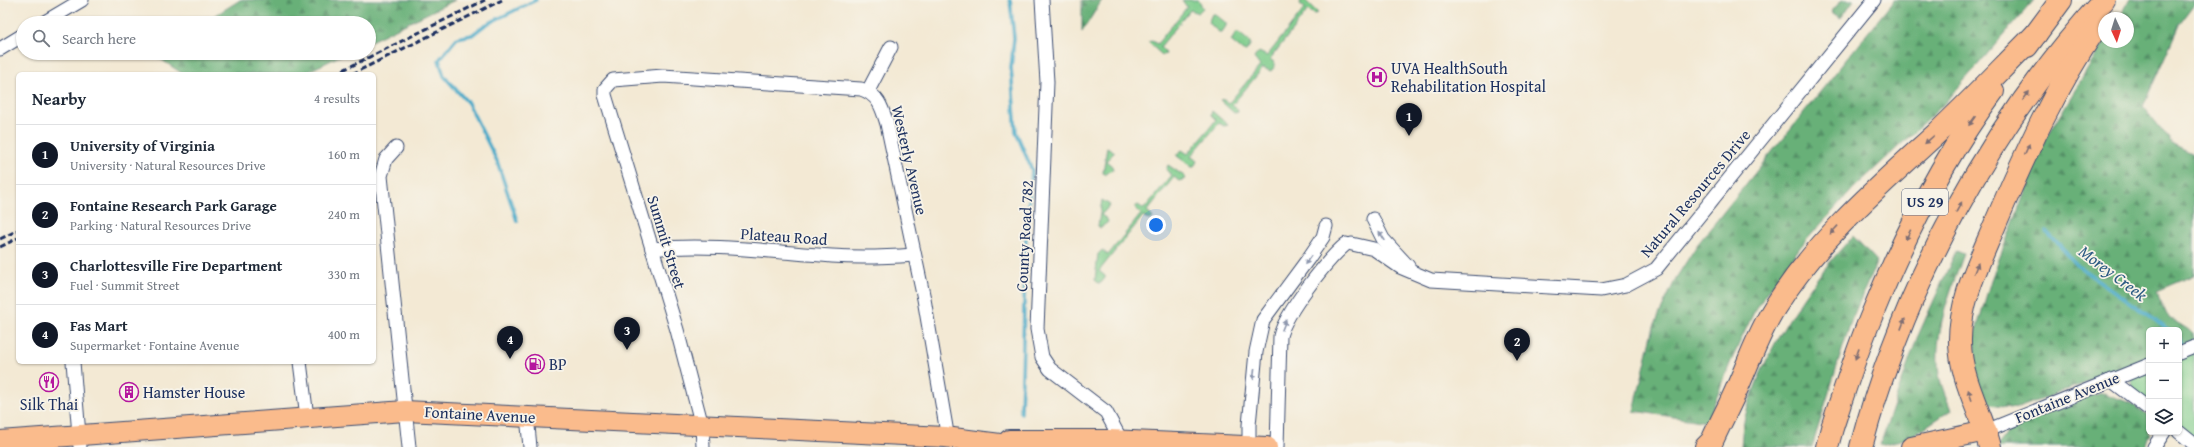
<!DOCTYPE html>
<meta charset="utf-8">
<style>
:root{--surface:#fff;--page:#f2f2f3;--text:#1f2937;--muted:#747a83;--line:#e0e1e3;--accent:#111827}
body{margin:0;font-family:"Gentium Book Plus",serif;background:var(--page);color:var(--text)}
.controls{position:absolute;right:12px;bottom:12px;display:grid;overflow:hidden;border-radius:6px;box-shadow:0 1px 3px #0004}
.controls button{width:36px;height:36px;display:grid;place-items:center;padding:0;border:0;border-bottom:1px solid var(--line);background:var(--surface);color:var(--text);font:20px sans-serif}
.compass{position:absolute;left:2098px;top:12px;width:36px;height:36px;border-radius:50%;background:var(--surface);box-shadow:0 1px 3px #0004;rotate:176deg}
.you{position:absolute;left:1156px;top:225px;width:14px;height:14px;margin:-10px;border:3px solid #fff;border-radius:50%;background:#1a73e8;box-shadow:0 0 0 6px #1a73e833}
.badge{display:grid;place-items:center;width:26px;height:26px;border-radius:50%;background:var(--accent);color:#fff;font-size:13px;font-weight:700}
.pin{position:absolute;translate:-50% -33px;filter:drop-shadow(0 1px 2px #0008)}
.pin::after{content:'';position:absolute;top:21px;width:14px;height:12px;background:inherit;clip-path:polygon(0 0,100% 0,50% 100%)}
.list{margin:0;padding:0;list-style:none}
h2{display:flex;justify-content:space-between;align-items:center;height:52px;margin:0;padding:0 16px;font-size:17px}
h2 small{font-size:13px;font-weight:400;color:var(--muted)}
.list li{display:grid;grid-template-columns:26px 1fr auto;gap:12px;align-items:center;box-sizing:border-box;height:60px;padding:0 16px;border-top:1px solid var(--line)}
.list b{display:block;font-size:15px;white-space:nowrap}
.list p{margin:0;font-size:13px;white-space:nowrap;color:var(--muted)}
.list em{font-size:13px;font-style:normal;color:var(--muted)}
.icon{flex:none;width:22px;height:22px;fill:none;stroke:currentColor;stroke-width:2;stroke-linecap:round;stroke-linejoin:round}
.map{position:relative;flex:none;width:2194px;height:447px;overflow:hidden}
.search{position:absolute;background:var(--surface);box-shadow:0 1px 3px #0004;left:16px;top:16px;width:360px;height:44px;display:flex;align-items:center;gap:10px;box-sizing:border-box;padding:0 14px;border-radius:22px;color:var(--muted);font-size:15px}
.panel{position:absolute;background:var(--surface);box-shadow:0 1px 3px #0004;left:16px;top:72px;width:360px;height:292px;border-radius:6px}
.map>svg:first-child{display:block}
.grass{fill:#7fcd8c;stroke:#4d7e75}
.forest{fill:url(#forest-firs);stroke:#41706b}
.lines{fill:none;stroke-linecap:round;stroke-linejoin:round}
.stream{stroke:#4aaac9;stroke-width:3.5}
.street-casing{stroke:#3b4b70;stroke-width:15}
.primary-casing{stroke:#3b4b70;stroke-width:22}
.highway-casing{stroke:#3b4b70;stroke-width:24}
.street{stroke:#fff;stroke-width:13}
.primary{stroke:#fabb8c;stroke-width:20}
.highway{stroke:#fabb8c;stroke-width:22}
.rail{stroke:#1b2f5e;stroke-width:3;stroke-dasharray:6 3;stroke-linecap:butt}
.oneway{fill:#7f6e73}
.oneway2{fill:#8d97ae}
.labels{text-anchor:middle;stroke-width:3.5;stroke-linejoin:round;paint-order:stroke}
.shield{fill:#f7f3e8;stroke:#5d6a87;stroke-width:1}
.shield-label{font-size:15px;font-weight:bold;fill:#1b2f5e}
.poi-label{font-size:16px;fill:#1b2f5e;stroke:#f7f3e8;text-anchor:start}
.street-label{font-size:16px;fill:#1b2f5e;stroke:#f7f3e8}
.water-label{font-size:17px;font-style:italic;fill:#2b5a83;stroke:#f7f3e8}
</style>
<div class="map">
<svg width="2194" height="447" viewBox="0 0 2194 447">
<defs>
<pattern id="forest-firs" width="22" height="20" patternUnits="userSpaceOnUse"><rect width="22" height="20" fill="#67b078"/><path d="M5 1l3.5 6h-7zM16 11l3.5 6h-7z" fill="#549066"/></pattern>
</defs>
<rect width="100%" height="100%" fill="#f7f3e8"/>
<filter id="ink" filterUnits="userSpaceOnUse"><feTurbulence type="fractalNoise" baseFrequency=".025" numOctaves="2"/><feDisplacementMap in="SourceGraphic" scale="8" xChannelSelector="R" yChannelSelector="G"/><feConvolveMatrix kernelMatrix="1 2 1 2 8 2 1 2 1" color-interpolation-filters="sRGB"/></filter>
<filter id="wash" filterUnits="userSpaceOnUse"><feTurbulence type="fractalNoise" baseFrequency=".012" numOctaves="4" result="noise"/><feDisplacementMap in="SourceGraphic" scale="16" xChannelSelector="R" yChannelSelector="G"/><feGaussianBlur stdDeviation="0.9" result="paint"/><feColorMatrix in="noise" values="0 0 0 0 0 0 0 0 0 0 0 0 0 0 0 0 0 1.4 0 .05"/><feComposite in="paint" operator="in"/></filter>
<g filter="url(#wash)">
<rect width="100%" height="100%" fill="#f3e9d4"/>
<g class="grass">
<path d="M1182 0H1198L1203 8 1198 13 1190 10 1160 47 1165 52 1166 54 1162 55 1148 42 1152 41 1157 44 1187 7Z"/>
<path d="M1301 0H1305L1318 13 1314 14 1308 10 1270 59 1275 63V66L1271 71 1263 68 1232 105 1238 110V112L1234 113 1220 100 1224 99 1229 103 1260 66 1254 58 1259 52 1267 56 1305 8 1300 4Z"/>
<path d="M1212 14H1215L1226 23V26L1222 32H1219L1208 23Z"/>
<path d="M1236 33H1239L1250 42V45L1246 51H1243L1231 41Z"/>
<path d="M1212 111 1228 125 1224 126 1219 123 1191 156 1197 161 1194 167H1192L1177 156V154L1182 150 1188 154 1216 120 1211 115Z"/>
<path d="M1107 147 1115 152 1106 161 1112 166 1113 169 1105 175 1103 173Z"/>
<path d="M1168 165 1184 176 1185 179 1179 181 1174 177 1147 211 1153 218 1149 220 1143 216 1099 271 1105 276V278L1101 283H1098L1095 280 1098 254 1102 250 1108 255 1141 214 1135 207 1138 205 1144 209 1172 175 1166 170Z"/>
<path d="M1102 200 1110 205 1101 215 1107 219 1108 222 1100 228 1098 226Z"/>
<path d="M2194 353V439L2179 425V359Z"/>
<path d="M2149 370V404C2138 396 2132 392 2132 377Z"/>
</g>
<g class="forest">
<path d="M240 0H455L369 42V23H203Z"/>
<path d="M1082 0H1102L1082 32Z"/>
<path d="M1842 0H1854L1841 18 1831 12Z"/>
<path d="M1894 0H2034L1943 105 1853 189 1801 246 1755 310 1731 361 1707 422 1634 411 1654 326 1676 278 1697 245Z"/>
<path d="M2130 0H2194V5L2179 25 2143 106 2173 144 2194 154V275L2156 291 2168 317 2194 333V342L2179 347V330H2149V359L2018 408 1990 404 1977 386 1974 338 1991 280 2045 140 2104 42H2128V18H2119Z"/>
<path d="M154 53H346L303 74H183L153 54Z"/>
<path d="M1853 236 1877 261 1851 321 1812 447H1741C1742 437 1742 426 1745 417 1763 351 1807 285 1853 236Z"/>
<path d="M1956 251 1964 254C1950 292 1933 333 1939 374 1941 386 1947 399 1951 410L1909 438 1880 445 1917 338Z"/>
<path d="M2104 393 2130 403 2147 414 2149 432 2151 433 2146 447H1997L2010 429 2089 396Z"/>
</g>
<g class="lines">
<g class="stream">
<path d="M1010 0 1014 38 1011 68 1016 132 1032 170 1026 235 1021 413"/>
<path d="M517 221 497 161 468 103 444 76 439 60 457 38 472 35 485 25 536 0"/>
<path d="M2046 231 2078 266 2169 330"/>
<path d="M2179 340 2182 344"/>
</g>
</g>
</g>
<g filter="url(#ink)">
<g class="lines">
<defs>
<g id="street">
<path d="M1042 0 1047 82 1037 329 1042 357 1050 369 1106 412 1121 440"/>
<path d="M43 23 82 0"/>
<path d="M0 49 23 35"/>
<path d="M868 91 891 47"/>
<path d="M396 148 386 159 381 176 409 447"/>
<path d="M1373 219 1383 239 1408 266"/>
<path d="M1352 244 1374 249 1400 267 1431 280 1601 290 1626 285 1656 269 1874 0"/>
<path d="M652 249C709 243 774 252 832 256 859 258 887 257 914 255"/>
<path d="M2179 353 2194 347"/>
<path d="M73 362 80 447"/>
<path d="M300 362 307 417"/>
<path d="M2111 380 2149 409"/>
<path d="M527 416 530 447"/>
<path d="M1986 431 2149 365"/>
<path d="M2179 432 2194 444"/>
<path d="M703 447 702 426 677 330 605 95V89L613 80 663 76 861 89C879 95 882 108 887 124L924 299 946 427 945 437"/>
<path d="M1249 447V425L1256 352 1263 320 1308 259 1323 237 1326 226"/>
<path d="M1277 447 1280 336C1286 312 1327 260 1346 244"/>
<path d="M2154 447 2164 432"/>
</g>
<g id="primary">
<path d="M1009 440H1109L1267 447"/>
<path d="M0 441 405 411 945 437 1025 447"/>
<path d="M1911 447 1986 431"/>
</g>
<g id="highway">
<path d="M2027 46 2061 0"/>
<path d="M1706 447 1712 441C1720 423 1730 405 1738 386 1750 359 1759 332 1775 307 1818 239 1877 188 1935 135 1970 102 2002 68 2036 34"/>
<path d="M1827 447 1832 428C1844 391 1856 353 1871 317 1903 238 1942 160 1993 91"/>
<path d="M1861 447C1904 285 1991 124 2104 0"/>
<path d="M1990 447C1981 411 1961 381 1960 343 1959 300 1980 261 1996 222 2025 154 2055 88 2097 26"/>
</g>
</defs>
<use href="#street" class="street-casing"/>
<use href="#primary" class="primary-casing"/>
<use href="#highway" class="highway-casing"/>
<use href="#street" class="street"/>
<use href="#primary" class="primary"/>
<use href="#highway" class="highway"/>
<g class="rail">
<path d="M335 74 485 0"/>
<path d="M352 74 502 0"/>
<path d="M0 239 18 230"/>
<path d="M0 247 18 238"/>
</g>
</g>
<defs><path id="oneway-solid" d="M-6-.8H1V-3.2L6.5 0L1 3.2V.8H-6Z"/></defs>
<g class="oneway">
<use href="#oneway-solid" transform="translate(2026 96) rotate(-54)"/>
<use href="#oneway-solid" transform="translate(1972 121) rotate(125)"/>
<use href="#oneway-solid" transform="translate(1929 140) rotate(138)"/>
<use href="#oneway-solid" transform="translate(2027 149) rotate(-66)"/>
<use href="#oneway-solid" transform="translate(1959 207) rotate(-61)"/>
<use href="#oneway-solid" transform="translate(1834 230) rotate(133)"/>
<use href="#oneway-solid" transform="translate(1908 235) rotate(117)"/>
<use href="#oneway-solid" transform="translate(1976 268) rotate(-68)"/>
<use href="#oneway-solid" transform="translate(1903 324) rotate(-69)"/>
<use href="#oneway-solid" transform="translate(1857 354) rotate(110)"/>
<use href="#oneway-solid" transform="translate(1970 395) rotate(-109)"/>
</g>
<g class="oneway2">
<use href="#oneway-solid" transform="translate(1382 236) rotate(-123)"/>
<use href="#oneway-solid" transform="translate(1308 260) rotate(125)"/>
<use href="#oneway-solid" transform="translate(1284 325) rotate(-68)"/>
<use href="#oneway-solid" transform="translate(1254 374) rotate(96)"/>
</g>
</g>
<defs>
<symbol id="hospital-ring" viewBox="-11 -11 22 22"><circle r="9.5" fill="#f7f3e8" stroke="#b5179e" stroke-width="1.5"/><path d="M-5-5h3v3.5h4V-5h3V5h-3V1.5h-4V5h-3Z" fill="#b5179e"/></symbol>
<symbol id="fuel-ring" viewBox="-11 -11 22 22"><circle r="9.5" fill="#f7f3e8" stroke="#b5179e" stroke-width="1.5"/><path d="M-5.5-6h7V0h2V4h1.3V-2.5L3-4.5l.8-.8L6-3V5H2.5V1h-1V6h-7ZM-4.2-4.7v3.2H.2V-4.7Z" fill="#b5179e"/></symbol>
<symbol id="restaurant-ring" viewBox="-11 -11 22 22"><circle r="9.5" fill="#f7f3e8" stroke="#b5179e" stroke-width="1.5"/><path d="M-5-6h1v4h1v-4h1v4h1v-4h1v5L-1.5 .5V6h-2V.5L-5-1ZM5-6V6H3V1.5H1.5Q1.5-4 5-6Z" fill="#b5179e"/></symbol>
<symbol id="building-ring" viewBox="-11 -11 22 22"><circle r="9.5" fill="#f7f3e8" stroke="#b5179e" stroke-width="1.5"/><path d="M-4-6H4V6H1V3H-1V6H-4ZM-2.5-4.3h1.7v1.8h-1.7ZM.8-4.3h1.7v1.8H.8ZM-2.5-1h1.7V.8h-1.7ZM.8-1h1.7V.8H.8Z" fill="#b5179e"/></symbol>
</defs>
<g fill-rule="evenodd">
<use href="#hospital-ring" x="1366" y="66" width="22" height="22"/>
<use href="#fuel-ring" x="524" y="353" width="22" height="22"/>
<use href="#restaurant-ring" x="38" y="371" width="22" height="22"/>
<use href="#building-ring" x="118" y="381" width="22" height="22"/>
</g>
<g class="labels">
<rect class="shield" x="1902" y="189" width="46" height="26" rx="3"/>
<g class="shield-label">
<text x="1925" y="207">US 29</text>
</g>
<g class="poi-label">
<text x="1391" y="74">UVA HealthSouth<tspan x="1391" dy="18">Rehabilitation Hospital</tspan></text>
<text x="549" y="370">BP</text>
<text x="143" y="398">Hamster House</text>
<text x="49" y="410" text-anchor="middle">Silk Thai</text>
</g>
<g class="street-label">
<text transform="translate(910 160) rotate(77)" y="6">Westerly Avenue</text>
<text transform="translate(1695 193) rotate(-50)" y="6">Natural Resources Drive</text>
<text transform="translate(784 236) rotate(4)" y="6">Plateau Road</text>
<text transform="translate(1024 236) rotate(-87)" y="6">County Road 782</text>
<text transform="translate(667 242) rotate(73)" y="6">Summit Street</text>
<text transform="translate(2067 397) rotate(-22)" y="6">Fontaine Avenue</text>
<text transform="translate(480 414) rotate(3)" y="6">Fontaine Avenue</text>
</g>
<g class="water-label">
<text transform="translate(2113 273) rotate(37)" y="6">Morey Creek</text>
</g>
</g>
</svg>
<div class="controls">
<button>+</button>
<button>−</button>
<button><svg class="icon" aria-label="layers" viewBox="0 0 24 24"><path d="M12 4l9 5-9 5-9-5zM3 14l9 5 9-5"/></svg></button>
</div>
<svg class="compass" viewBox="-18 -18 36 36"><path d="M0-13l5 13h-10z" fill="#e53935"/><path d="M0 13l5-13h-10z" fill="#747a83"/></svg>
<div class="you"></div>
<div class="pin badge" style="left:1409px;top:136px">1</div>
<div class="pin badge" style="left:1517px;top:361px">2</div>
<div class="pin badge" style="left:627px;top:350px">3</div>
<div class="pin badge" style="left:510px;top:359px">4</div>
<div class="search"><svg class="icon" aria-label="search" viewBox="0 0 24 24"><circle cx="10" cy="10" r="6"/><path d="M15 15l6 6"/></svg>Search here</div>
<section class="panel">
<h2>Nearby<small>4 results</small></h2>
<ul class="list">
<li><span class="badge">1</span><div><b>University of Virginia</b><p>University · Natural Resources Drive</p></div><em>160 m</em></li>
<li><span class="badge">2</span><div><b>Fontaine Research Park Garage</b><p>Parking · Natural Resources Drive</p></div><em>240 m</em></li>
<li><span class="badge">3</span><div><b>Charlottesville Fire Department</b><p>Fuel · Summit Street</p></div><em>330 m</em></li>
<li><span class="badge">4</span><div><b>Fas Mart</b><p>Supermarket · Fontaine Avenue</p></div><em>400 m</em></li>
</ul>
</section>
</div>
